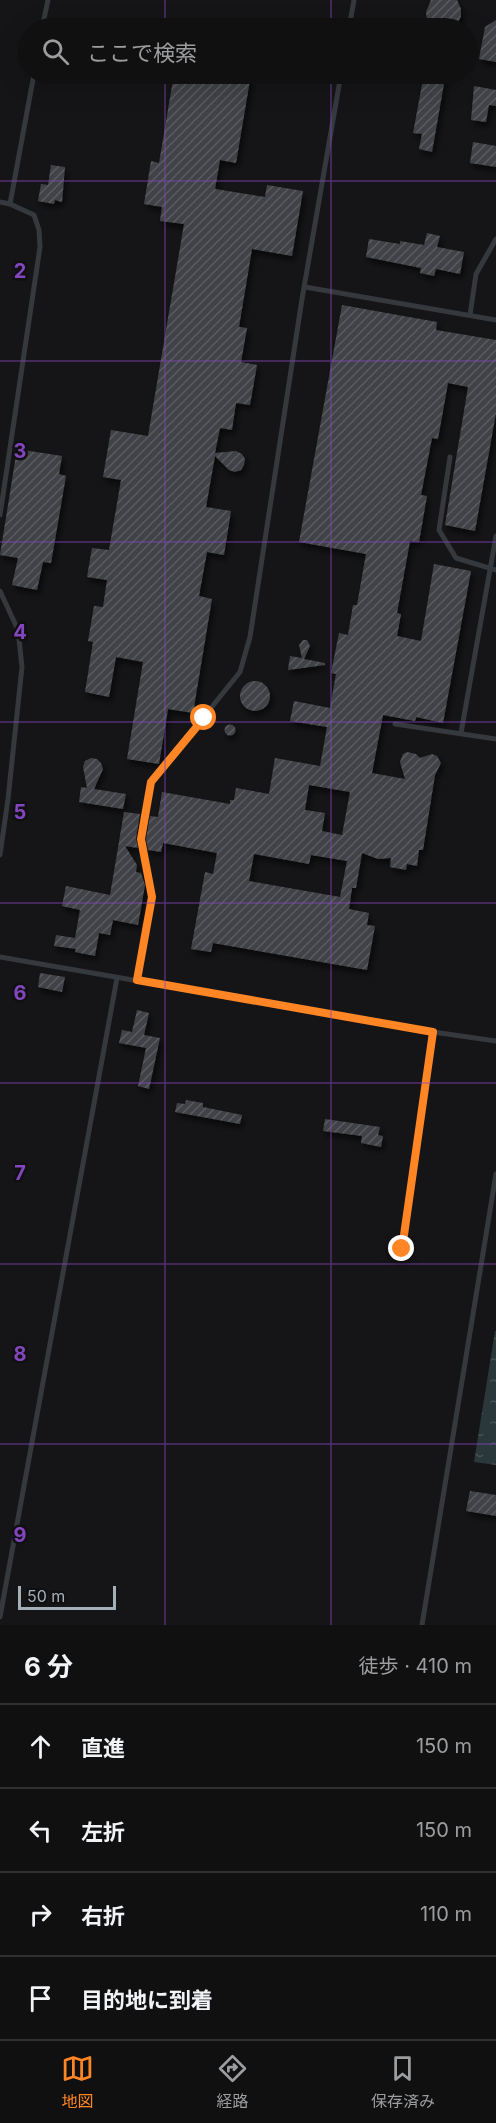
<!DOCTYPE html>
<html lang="ja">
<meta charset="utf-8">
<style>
:root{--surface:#101011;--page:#19191a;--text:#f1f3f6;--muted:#9c9d9f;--line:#303031;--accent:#ff8525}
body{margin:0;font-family:Inter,"Noto Sans JP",sans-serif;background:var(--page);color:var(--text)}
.scale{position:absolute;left:18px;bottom:15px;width:98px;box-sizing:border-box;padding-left:6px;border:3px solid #a5afb8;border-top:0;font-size:16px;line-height:21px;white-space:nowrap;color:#a5afb8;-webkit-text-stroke:4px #101012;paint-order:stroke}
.stop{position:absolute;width:18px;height:18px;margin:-14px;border:4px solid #ff8525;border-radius:50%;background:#fff}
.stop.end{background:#ff8525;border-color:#fff;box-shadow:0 2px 6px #0008}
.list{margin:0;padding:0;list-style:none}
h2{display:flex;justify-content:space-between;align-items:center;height:78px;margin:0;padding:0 24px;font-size:26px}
h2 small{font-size:20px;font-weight:400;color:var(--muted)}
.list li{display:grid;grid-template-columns:39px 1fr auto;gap:18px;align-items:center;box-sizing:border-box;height:84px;padding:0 24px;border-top:2px solid var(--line)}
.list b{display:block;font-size:22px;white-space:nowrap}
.list em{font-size:20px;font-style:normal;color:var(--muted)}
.icon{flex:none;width:33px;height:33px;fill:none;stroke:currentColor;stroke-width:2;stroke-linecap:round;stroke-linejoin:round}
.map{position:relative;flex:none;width:496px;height:1625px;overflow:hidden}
.search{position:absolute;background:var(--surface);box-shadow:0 6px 24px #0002;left:18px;right:18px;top:18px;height:66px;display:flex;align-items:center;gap:15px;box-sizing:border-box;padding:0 21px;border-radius:33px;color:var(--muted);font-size:22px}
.sheet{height:414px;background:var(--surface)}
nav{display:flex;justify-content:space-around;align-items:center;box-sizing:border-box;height:84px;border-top:2px solid var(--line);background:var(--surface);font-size:16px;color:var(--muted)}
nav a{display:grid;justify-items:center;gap:3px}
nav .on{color:var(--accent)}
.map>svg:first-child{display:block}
.water{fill:url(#water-ripples)}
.building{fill:url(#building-hatch);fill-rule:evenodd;filter:url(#shadow)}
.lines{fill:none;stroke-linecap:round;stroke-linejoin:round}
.service{stroke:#35383c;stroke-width:5}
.route{stroke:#ff8525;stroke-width:8}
.grid{fill:none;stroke:#8346be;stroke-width:1.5;stroke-opacity:0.55}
.grid-label{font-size:20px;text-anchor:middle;font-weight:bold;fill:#8346be;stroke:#101012;stroke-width:5;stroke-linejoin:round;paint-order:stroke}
</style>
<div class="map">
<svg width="496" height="1625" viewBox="0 0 496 1625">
<defs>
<pattern id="water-ripples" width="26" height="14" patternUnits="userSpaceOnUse" patternTransform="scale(1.5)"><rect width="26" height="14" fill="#2a383c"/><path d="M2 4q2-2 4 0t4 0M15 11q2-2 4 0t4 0" fill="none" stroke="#465256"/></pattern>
<pattern id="building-hatch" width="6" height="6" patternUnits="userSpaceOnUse" patternTransform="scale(1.5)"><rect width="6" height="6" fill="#414347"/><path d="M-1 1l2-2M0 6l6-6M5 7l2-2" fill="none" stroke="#595c5f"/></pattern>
<filter id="shadow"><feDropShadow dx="2.5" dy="4.5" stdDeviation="3" flood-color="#0009"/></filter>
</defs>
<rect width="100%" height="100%" fill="#151517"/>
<path class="water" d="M495 1331H496V1465L474 1462Z"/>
<g class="building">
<path d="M431 0H457L461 9V16L458 23 452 28H436L432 26 427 20 426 12Z"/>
<path d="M496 20V62L479 59 485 27Z"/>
<path d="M174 74H251L236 163 220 160 215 189 265 197 267 185 303 191 292 256 252 249 239 327 247 328 241 362 257 365 250 405 236 403 232 430 220 428 215 453 236 451 242 454 245 459 244 465 241 470 235 472 229 470 215 456 206 507 231 511 224 555 207 552 199 596 212 599 193 713 168 709 159 764 127 759 143 662 116 657 109 697 85 692 93 642 88 641 94 606 103 607 107 580 87 577 92 548 109 550 121 480 103 477 111 430 148 436 184 224 160 221 162 207 144 204 151 161 159 163Z"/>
<path d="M424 74 445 78 432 152 419 149 422 134 413 133Z"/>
<path d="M474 86 496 90V106L489 105 486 122 471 120Z"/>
<path d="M473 142 496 146V167L470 163Z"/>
<path d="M51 165 65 167 62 202 55 200 54 204 38 201 41 184 48 185Z"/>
<path d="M427 233 440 236 437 247 464 252 460 274 436 269 434 276 420 273 421 268 366 257 369 239 400 244V241L424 245Z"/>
<path d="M342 305 437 322 436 330 496 340V413L475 531 445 525 468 387 448 383 438 439 432 438 421 495 427 496 419 542 410 541 397 613 401 614 397 636 421 641 434 564 471 571 443 723 416 717 415 721 383 715 372 773 405 779 400 762 403 754 407 752 416 754 420 758 432 754 437 756 441 763 435 775 423 850H419L417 866 407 864 406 870 390 867 391 858 378 859 362 853 356 888H352L349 909 369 913 367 925 375 926 367 970 213 943 211 952 191 949 205 872 213 874 217 853 163 843 161 852 148 850 146 839 150 816 158 817 162 792 230 804V800H234L236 788 269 794 275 758 320 766 327 727 290 721 294 701 330 708 336 674 331 673 339 633 348 635 353 605H357L366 554 299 542ZM309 785 350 792 342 835 322 831 325 813 305 810ZM254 854 309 864 311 855 347 861 340 897 249 881Z"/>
<path d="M17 449 62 456 59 474 66 476 51 563 43 562 37 590 12 585 18 558 0 555Z"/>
<path d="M303 640H307L310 646 304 659 325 663V665L288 670 290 656 302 658 299 645Z"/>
<circle cx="255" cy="696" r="15"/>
<circle cx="230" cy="730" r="5.5"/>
<path d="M91 758 97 759 101 763 103 769 94 789 126 794 123 809 79 802 81 787 87 788 83 767 85 761Z"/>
<path d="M124 812 140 814 136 838 138 848 125 846 137 865 136 872 141 873 145 885 138 925 113 920 110 935 99 933 95 956 75 952 76 949 54 946 56 935 75 938 80 910 62 906 66 886 110 895Z"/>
<path d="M40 973 65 977 62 992 38 987Z"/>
<path d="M137 1010 149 1013 144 1035 160 1038 149 1089 138 1086 146 1048 119 1043 122 1030 132 1032Z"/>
<path d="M186 1100 203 1103V1107L242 1115 240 1124 175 1112 177 1103 185 1104Z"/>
<path d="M325 1119 380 1127 378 1135 383 1136 381 1147 361 1143 362 1136 323 1131Z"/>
<path d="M470 1491 496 1495V1516L466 1511Z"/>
</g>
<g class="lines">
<g class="service">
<path d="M42 28 48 0"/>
<path d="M349 28 354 0"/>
<path d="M0 202 10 204 34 215 39 230 40 247 0 515"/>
<path d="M10 204 34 74"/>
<path d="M305 287 496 320"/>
<path d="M470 315 476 274 496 239"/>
<path d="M450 457 439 530 456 558 496 570"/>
<path d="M0 591 18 630 22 667 8 799 0 855"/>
<path d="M395 724 496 739"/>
<path d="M461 733 496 536"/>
<path d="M0 957 433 1032 496 1041"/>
<path d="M137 980 152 897 141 839 151 782 240 672 250 637 302 299 341 74"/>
<path d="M402 1249 433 1032"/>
<path d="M0 1617 117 978"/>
<path d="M422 1625 496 1174"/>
</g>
</g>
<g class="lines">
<path class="route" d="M204 718 151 782 141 839 152 897 137 980 433 1032 402 1249"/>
</g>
<path class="grid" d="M165 0V28M331 0V28M165 74V1625M331 74V1625M0 181H496M0 361H496M0 542H496M0 722H496M0 903H496M0 1083H496M0 1264H496M0 1444H496"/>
<g class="grid-label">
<text x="20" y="278">2</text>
<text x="20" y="458">3</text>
<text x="20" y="639">4</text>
<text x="20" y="819">5</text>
<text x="20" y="1000">6</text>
<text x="20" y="1180">7</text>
<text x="20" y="1361">8</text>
<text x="20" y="1542">9</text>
</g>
</svg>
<div class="scale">50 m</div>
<div class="stop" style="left:204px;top:718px"></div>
<div class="stop end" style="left:402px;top:1249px"></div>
<div class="search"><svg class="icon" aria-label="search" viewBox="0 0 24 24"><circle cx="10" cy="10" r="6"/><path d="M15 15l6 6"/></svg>ここで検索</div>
</div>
<section class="sheet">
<h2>6 分<small>徒歩 · 410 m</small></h2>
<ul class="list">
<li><svg class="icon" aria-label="ahead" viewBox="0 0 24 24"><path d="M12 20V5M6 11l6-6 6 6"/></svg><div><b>直進</b></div><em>150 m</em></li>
<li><svg class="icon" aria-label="left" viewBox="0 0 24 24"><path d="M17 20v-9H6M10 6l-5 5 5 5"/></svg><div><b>左折</b></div><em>150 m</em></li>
<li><svg class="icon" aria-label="right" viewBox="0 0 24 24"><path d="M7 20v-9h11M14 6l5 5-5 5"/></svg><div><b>右折</b></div><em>110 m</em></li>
<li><svg class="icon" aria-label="arrive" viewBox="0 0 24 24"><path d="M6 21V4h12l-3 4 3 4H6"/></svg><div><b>目的地に到着</b></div></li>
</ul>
</section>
<nav>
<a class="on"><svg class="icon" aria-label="map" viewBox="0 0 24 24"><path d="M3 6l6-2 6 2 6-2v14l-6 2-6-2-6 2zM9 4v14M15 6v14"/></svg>地図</a>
<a><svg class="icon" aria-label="directions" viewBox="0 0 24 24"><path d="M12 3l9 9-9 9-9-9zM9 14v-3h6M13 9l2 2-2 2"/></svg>経路</a>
<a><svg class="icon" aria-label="saved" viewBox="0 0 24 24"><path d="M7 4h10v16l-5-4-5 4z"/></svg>保存済み</a>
</nav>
